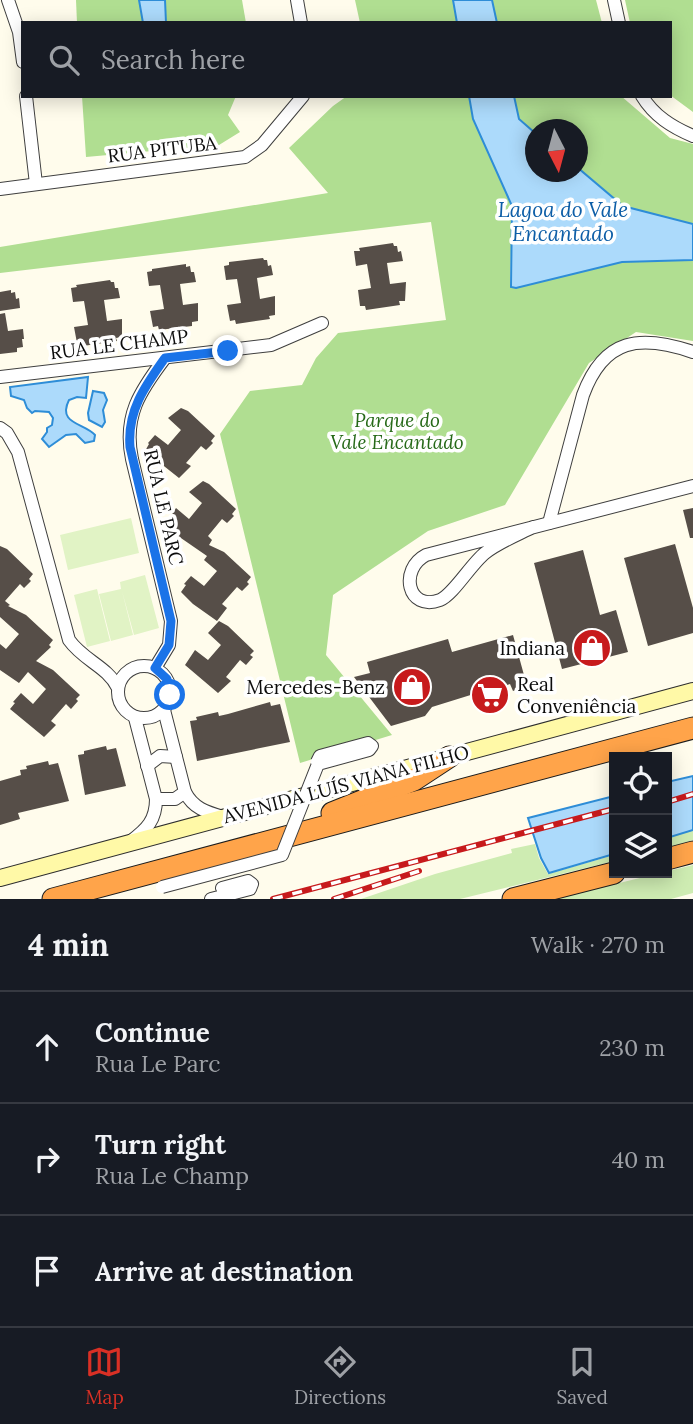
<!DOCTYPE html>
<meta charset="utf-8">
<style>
:root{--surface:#171b24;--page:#20242c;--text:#f1f3f6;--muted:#9ea1a6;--line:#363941;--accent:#d93025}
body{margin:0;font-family:Lora,serif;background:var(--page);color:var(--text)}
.controls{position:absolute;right:21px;bottom:21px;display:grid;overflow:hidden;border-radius:0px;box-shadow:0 4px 18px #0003}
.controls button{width:63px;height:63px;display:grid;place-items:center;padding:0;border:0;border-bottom:2px solid var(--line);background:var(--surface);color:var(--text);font:35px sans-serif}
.compass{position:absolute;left:525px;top:119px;width:63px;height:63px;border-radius:50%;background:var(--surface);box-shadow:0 4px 18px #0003;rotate:174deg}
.stop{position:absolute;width:21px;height:21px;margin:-16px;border:5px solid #1a73e8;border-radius:50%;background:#fff}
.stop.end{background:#1a73e8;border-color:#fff;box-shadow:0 2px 7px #0008}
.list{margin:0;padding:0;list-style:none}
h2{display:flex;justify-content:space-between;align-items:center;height:91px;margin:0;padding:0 28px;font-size:30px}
h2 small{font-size:23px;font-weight:400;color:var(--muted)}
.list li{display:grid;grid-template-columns:46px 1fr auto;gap:21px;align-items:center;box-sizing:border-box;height:112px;padding:0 28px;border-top:2px solid var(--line)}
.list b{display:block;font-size:26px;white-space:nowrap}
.list p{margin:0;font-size:23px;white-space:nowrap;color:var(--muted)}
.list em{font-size:23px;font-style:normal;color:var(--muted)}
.icon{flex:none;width:38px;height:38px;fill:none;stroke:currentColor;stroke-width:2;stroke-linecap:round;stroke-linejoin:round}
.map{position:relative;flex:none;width:693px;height:899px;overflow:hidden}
.search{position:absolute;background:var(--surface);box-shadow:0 4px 18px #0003;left:21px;right:21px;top:21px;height:77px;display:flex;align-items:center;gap:18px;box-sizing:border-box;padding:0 24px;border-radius:0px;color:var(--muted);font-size:26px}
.sheet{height:427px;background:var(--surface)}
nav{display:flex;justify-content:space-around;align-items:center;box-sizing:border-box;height:98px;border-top:2px solid var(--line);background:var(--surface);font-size:19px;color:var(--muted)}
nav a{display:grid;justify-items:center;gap:4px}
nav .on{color:var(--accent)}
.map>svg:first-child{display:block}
.green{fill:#ceecb2}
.forest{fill:#b0de91}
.pitch{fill:#e1f3c5}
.water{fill:#acdafb;stroke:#2e8dd7;stroke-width:2}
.building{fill:#564e48}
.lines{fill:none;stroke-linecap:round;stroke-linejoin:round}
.street-casing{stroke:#3f3f3f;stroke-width:14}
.secondary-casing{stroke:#2e2e2e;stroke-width:18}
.highway-casing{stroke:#1d1d1d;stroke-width:23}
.street{stroke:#fff;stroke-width:12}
.secondary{stroke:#fff9a7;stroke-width:16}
.highway{stroke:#ffa44a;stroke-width:21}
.rail-casing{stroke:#c71a1c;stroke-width:6}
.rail{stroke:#fff;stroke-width:3.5;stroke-dasharray:10;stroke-linecap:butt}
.street-bridge-casing{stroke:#3f3f3f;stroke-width:14;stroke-linecap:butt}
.street-bridge{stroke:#fff;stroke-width:12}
.route{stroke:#1a73e8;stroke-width:9}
.labels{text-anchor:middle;stroke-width:7;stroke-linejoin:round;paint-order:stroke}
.street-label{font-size:19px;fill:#0c0c0c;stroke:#fff}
.park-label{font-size:19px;font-style:italic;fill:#266918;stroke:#fff}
.poi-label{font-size:19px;fill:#0c0c0c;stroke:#fff;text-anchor:end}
.water-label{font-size:21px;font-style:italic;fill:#0d5ea7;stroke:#fff}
</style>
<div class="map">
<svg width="693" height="899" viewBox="0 0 693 899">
<rect width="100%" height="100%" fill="#fffcec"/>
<g class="green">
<path d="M693 830V840L667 848V838Z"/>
<path d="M535 844 539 858 548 874 614 855V861L460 899H361L435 874 512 853 511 849Z"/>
<path d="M693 865V893L671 899H554Z"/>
</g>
<g class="forest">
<path d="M76 0H139L143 23H77Z"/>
<path d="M165 0H242L246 23H166Z"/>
<path d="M355 0H453L457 23H360Z"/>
<path d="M492 0H596L602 23H497Z"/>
<path d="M625 0H693V112L670 95V23H630Z"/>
<path d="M82 96H236L228 115 240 132 219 145 86 157Z"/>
<path d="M347 96H469L473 119 512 206 510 284 516 288 622 262 693 260V341L636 332 589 363 505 505 428 531 333 595 326 655 392 735 300 763 220 434 250 391 302 385 316 358 338 333 446 320 431 222 0 273V247L328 193 289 148 333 106Z"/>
<path d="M514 96H621L670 138 693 144V224L623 206 578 168V130H536L535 133 519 119Z"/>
</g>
<g class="pitch">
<path d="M131 518 139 553 68 570 60 535Z"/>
<path d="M145 575 159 628 134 635 122 591 133 635 111 641 99 594 121 589 120 582Z"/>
<path d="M97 589 110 641 87 647 74 595Z"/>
</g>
<g class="water">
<path d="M139 0H165L166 23H143Z"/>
<path d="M453 0H492L497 23H457Z"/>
<path d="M469 96H514L519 119 535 133 536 172H578V168L623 206 693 224V260L622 262 516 288 511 287 512 206 473 119Z"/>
<path d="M88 377 86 398 77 397 69 400C57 424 84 423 95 435L94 441 85 443 76 434 66 435 49 447 42 439 47 432V428L52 425 53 418 49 412 35 411 32 413 27 408 24 400 11 396 10 387Z"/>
<path d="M93 391 104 393 107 400 103 410 105 422 102 427 89 420 88 413Z"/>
<path d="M693 776V830L667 838V782Z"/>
<path d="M614 796V854L549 873 541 858 528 818Z"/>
</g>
<g class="building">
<path d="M393 243 394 246H397L398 252 401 251 403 261 387 263 390 284 406 282 405 301H399L400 305 366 310 365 306H360L358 290 371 288 367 264 356 266 354 251H360L359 248Z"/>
<path d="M263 258 264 260H267L268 266 271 265 273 275 257 278 260 299 275 296V315L269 316 270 319 236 324 235 320 230 321 227 305 241 303 237 279 226 280 224 266 229 265V262Z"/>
<path d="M186 264V267L190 266 191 272H194L196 282 180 284 183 305 198 303V321L192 322V326L159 330 158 326 153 327 150 311 164 309 160 285 149 286 147 272 152 271V269Z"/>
<path d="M110 280 111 282H114L115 288H118L120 298 104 300 107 321 122 319V337L116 338 117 341 83 346 82 342 77 343 74 327 88 325 84 301 73 302 71 288 77 287 76 285Z"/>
<path d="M11 290V293L15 292 16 299 19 298 20 308 0 311V292Z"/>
<path d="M5 313 8 331 23 329 24 339H22L23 347 17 348V352L0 354V314Z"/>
<path d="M181 408 188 411 215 436 211 441 213 443 206 450 201 446 186 463 191 466 179 478 145 451 149 444 148 443 155 435 168 445 181 430 168 418Z"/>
<path d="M203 481 209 484 236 509 232 514 234 516 227 523 222 519 208 536 212 540 209 545 224 552 251 577 247 582 249 584 242 591 237 587 222 604 227 608 217 621 193 604 181 592 186 585 184 584 191 576 204 586 217 571 204 560 207 556 178 536 166 524 176 508 189 519 202 503 189 492Z"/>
<path d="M693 508V538H690L683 510Z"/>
<path d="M675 544 693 608V633L648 646 624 558Z"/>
<path d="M0 546 7 549 33 574 29 579 31 581 24 588 20 584 5 601 10 605 8 606 26 615 53 640 49 645 51 647 36 661 53 670 80 695 76 699 78 701 71 709 66 704 51 721 56 725 44 737 10 709 15 703 13 702 21 693 33 704 46 689 28 672 19 683 0 670V644L6 649 19 634 0 617Z"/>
<path d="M583 550 600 615 616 610 628 652 562 669 534 563Z"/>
<path d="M219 621 228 626 254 651 250 655 253 657 246 665 240 660 226 677 231 681 218 693 185 665 195 650 208 660 221 645 208 633Z"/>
<path d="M513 635 527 686 513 691 510 684 493 690 496 701 480 706 477 693 432 707 425 716 391 726 354 677 370 673 367 662 448 639 452 652Z"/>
<path d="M270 702 271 706 280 704 290 742 197 761 190 721 197 720 196 717 218 712 219 716 228 714Z"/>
<path d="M106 746 107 750 116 748 126 786 85 795 78 755 84 754V751Z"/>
<path d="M48 761 49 765 58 763 69 801 18 813 20 819 0 825V781L21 775 20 770 27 769 26 766Z"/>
</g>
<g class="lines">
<defs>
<g id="street">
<path d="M8 0 19 32 23 62"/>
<path d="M297 0 301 23"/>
<path d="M614 0 619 23"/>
<path d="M26 96 36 184"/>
<path d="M642 96C654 116 672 127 693 136"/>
<path d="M0 189 245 157 262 145 303 96"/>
<path d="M0 377 271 345 322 323"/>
<path d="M0 428 7 433 18 452 69 640C84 661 107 666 118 688"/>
<path d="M549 523 583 395C604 338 640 334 693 352"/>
<path d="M533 527C517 535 499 542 485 553 471 564 453 595 440 600 407 612 399 569 426 555L693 486"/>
<circle cx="144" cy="692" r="26"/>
<path d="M155 668 169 645 171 621 132 459C123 416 140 391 165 358"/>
<path d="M164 710 185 792C193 808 206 812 223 817"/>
<path d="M147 766 160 756 176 757"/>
<path d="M156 799H175L185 792"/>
<path d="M131 841C147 829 156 820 156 799L135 718"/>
<path d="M211 899 250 889 252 884 248 881 222 888"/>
</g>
<path id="secondary" d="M0 878 693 691"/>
<g id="highway">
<path d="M332 813 414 780 449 757"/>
<path d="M667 859 693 852"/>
<path d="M53 899 693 728"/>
<path d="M513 899 614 873"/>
</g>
</defs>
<use href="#street" class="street-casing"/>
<use href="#secondary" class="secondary-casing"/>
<use href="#highway" class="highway-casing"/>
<use href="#street" class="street"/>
<use href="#secondary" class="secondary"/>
<use href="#highway" class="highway"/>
<defs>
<g id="rail">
<path d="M667 802 693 794"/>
<path d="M273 899 614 809"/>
<path d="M334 899 419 871"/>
</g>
</defs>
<use href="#rail" class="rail-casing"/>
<use href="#rail" class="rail"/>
<defs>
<path id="street-bridge" d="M162 887 282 855 318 764 369 750 372 746 368 743 320 756 317 762"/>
</defs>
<use href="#street-bridge" class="street-bridge-casing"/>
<use href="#street-bridge" class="street-bridge"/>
</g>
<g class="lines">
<path class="route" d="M170 695 167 679 155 668 169 645 171 621 130 447C127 411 145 386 165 358L228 351"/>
</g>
<defs>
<symbol id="shop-disc" viewBox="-11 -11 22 22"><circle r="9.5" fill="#c71a1c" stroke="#fff"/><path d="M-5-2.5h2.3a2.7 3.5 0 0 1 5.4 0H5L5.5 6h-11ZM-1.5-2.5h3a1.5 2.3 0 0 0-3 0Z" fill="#fff"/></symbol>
<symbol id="supermarket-disc" viewBox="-11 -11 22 22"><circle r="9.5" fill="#c71a1c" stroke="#fff"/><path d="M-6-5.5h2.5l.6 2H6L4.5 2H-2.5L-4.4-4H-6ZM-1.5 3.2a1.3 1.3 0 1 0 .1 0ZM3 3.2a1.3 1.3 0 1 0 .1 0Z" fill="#fff"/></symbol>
</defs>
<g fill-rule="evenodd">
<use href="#shop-disc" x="570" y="626" width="44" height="44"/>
<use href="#shop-disc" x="390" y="665" width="44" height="44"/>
<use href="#supermarket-disc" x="468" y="673" width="44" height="44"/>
</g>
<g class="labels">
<g class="street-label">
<text transform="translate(162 149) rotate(-7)" y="7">RUA PITUBA</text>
<text transform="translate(119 344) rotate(-7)" y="7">RUA LE CHAMP</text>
<text transform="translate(164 507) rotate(77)" y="7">RUA LE PARC</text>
<text transform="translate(346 784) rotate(-15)" y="7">AVENIDA LUÍS VIANA FILHO</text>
</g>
<g class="park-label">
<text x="397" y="427">Parque do<tspan x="397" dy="22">Vale Encantado</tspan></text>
</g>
<g class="poi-label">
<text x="565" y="655">Indiana</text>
<text x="517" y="691" text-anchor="start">Real<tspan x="517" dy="22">Conveniência</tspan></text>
<text x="385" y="694">Mercedes-Benz</text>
</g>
<g class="water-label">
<text x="563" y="217">Lagoa do Vale<tspan x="563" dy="24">Encantado</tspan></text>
</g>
</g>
</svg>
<div class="controls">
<button><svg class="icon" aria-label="locate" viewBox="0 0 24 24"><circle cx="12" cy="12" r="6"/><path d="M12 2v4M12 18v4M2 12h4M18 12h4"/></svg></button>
<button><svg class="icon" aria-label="layers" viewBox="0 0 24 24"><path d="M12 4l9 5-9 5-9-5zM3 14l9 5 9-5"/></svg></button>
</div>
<svg class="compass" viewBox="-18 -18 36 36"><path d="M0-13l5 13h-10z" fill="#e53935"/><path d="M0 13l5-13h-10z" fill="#9ea1a6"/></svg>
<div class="stop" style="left:170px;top:695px"></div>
<div class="stop end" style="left:228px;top:351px"></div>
<div class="search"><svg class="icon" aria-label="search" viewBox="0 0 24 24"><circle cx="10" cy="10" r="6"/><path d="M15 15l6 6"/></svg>Search here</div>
</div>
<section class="sheet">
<h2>4 min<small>Walk · 270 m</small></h2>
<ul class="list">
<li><svg class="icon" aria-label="ahead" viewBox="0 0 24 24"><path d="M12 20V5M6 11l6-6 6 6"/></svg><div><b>Continue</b><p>Rua Le Parc</p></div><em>230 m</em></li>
<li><svg class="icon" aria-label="right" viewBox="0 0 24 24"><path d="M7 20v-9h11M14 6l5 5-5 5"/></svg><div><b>Turn right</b><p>Rua Le Champ</p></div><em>40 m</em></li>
<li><svg class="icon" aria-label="arrive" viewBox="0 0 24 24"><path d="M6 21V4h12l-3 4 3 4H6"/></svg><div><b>Arrive at destination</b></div></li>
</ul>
</section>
<nav>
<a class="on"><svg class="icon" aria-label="map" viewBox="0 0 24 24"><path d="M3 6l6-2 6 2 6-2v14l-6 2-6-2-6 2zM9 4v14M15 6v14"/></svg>Map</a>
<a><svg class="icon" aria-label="directions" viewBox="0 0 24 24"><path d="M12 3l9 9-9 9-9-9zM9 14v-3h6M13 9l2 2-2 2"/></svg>Directions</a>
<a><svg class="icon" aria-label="saved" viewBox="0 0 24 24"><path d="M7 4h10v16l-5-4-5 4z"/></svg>Saved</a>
</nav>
